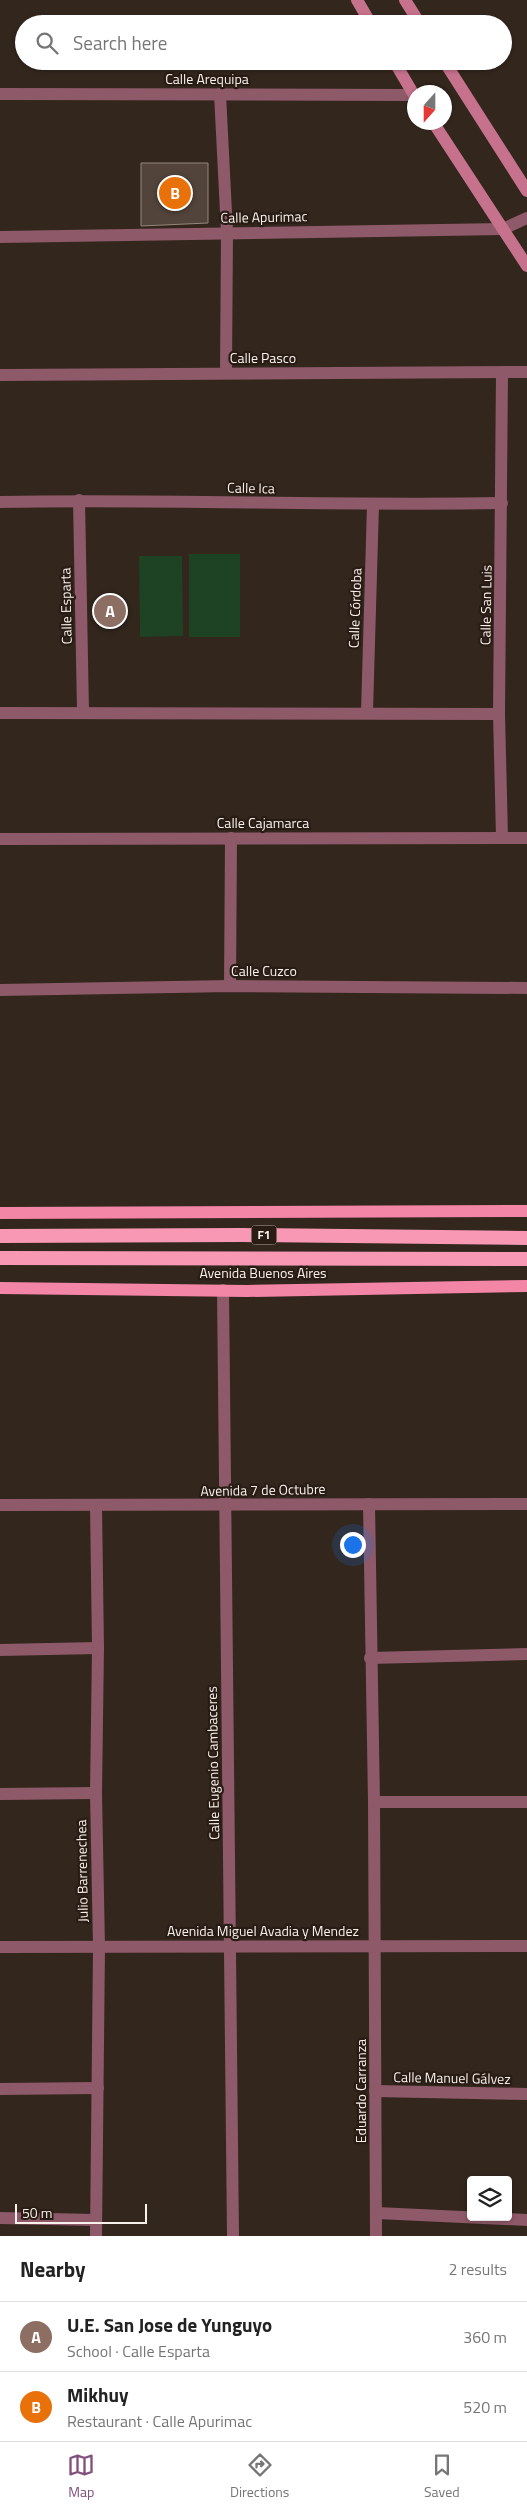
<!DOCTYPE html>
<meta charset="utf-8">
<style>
:root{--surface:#fff;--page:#f6f6f6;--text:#222;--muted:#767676;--line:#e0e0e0;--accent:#82507d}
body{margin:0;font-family:"Titillium Web",sans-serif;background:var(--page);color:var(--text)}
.controls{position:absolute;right:15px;bottom:15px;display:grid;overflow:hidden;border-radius:5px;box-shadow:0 1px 4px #0004}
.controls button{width:45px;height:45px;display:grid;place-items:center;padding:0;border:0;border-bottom:1px solid var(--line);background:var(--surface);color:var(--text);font:25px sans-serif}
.compass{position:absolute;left:407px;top:85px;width:45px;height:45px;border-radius:50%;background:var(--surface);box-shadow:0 1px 4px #0004;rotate:201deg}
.scale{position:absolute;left:15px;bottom:12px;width:132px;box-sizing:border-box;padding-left:5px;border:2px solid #f8f0ea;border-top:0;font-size:14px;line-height:18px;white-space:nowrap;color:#f8f0ea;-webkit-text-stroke:4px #281c14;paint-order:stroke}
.you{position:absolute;left:352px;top:1544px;width:18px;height:18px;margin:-12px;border:4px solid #fff;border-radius:50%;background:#1a73e8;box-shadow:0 0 0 8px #1a73e833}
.badge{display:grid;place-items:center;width:32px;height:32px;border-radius:50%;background:var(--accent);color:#fff;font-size:16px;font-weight:700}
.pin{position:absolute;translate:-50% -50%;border:2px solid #fff;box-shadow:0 1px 5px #0006}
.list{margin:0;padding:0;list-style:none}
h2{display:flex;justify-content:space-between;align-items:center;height:65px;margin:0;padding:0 20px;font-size:21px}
h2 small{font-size:16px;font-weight:400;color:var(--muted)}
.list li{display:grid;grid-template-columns:32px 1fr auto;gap:15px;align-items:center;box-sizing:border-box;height:70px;padding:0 20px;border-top:1px solid var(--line)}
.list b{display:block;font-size:19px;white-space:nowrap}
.list p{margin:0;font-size:16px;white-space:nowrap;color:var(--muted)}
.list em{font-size:16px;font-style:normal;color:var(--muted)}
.icon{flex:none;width:28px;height:28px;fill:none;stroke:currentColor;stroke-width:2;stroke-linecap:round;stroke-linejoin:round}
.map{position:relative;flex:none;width:527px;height:2236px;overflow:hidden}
.search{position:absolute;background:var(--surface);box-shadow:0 1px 4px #0004;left:15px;right:15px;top:15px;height:55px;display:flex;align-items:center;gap:12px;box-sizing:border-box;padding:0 18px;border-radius:28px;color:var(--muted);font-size:19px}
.sheet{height:205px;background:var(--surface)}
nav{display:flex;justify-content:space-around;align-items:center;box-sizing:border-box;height:70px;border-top:1px solid var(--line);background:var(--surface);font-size:14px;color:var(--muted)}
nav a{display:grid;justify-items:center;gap:2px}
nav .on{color:var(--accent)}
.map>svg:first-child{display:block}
.green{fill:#1d4224}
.building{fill:#52443a;stroke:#95867b}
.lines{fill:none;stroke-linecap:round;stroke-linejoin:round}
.minor{stroke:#8e5968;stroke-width:12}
.tertiary{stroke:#8e5968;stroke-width:12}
.secondary{stroke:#c7728c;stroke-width:12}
.primary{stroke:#f385a7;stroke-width:12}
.trunk{stroke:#f898b5;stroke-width:14}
.labels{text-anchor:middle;stroke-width:4.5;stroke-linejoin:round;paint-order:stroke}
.shield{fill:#281c14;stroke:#bab0aa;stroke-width:1}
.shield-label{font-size:12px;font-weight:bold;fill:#f8f0ea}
.street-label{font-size:14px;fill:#f8f0ea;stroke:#281c14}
</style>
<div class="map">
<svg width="527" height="2236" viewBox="0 0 527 2236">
<rect width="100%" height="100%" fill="#32261d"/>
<g class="green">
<rect x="189" y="554" width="51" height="83"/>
<path d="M139 556H182L183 636 140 637Z"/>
</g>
<path class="building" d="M141 163H208V223L141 226Z"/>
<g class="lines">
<g class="minor">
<path d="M0 94 414 95"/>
<path d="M220 94 227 232 226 373"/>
<path d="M0 237 503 229 527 218"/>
<path d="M0 375 527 372"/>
<path d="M79 500 83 711"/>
<path d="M0 502C167 499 334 506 502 503"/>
<path d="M367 712 373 505"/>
<path d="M0 713 499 714"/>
<path d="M502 837 499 714 502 372"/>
<path d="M0 839 527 838"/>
<path d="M230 986 231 838"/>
<path d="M0 990 230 986 527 988"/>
<path d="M223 1290 233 2236"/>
<path d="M369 1504 374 1802 376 2236"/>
<path d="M0 1650 98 1648"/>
<path d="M370 1658 527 1654"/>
<path d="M0 1794 96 1793"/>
<path d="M374 1802H527"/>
<path d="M0 2089 98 2088"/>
<path d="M375 2091 527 2094"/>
<path d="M377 2213 527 2220"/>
<path d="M0 2218 96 2220"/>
<path d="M96 2236 99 1947 96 1793 98 1648 96 1505"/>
</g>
<g class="tertiary">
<path d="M0 1505 527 1504"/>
<path d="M0 1947 527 1946"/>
</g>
<g class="secondary">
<path d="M357 0 371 24"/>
<path d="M405 0 420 24"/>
<path d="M394 61 414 95"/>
<path d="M444 61 527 191"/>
<path d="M433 122 527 266"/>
</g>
<g class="primary">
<path d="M0 1213 527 1211"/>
<path d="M0 1288 247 1291 527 1286"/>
</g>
<g class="trunk">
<path d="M0 1236 243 1235 527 1238"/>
<path d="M0 1258 527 1259"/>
</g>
</g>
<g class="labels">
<rect class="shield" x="251.5" y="1225.5" width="25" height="19" rx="4"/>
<g class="shield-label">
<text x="264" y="1239">F1</text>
</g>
<g class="street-label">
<text x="207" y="84">Calle Arequipa</text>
<text transform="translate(264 217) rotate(-1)" y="5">Calle Apurimac</text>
<text x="263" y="363">Calle Pasco</text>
<text transform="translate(251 488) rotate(1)" y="5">Calle Ica</text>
<text transform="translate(486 605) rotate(-89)" y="5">Calle San Luis</text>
<text transform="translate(66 606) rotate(-91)" y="5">Calle Esparta</text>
<text transform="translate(355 608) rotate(-88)" y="5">Calle Córdoba</text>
<text x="263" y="828">Calle Cajamarca</text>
<text x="264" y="976">Calle Cuzco</text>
<text x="263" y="1278">Avenida Buenos Aires</text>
<text transform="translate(263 1490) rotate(-1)" y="5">Avenida 7 de Octubre</text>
<text transform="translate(213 1763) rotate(-91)" y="5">Calle Eugenio Cambaceres</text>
<text transform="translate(82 1871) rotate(-91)" y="5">Julio Barrenechea</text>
<text x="263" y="1936">Avenida Miguel Avadia y Mendez</text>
<text transform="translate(452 2078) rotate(1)" y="5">Calle Manuel Gálvez</text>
<text transform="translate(361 2091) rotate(-90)" y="5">Eduardo Carranza</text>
</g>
</g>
</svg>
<div class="controls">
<button><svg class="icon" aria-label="layers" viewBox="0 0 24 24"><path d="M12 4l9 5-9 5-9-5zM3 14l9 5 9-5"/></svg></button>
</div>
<svg class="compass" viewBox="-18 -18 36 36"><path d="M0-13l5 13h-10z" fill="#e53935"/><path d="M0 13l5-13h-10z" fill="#767676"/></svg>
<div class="scale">50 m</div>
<div class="you"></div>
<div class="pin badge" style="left:110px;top:611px;background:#8d6e63">A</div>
<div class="pin badge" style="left:175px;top:193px;background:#e8710a">B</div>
<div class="search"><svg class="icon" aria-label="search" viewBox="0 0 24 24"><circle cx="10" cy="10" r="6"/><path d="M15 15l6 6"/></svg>Search here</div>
</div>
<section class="sheet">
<h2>Nearby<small>2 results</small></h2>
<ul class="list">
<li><span class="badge" style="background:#8d6e63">A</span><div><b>U.E. San Jose de Yunguyo</b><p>School · Calle Esparta</p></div><em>360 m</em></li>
<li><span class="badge" style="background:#e8710a">B</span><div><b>Mikhuy</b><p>Restaurant · Calle Apurimac</p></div><em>520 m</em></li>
</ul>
</section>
<nav>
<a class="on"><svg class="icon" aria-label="map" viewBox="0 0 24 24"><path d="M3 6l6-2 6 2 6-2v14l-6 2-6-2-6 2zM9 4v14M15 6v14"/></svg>Map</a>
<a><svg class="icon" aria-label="directions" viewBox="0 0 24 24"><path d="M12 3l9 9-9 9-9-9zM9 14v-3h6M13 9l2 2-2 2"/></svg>Directions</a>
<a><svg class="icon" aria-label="saved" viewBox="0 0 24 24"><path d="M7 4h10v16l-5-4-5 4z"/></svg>Saved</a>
</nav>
